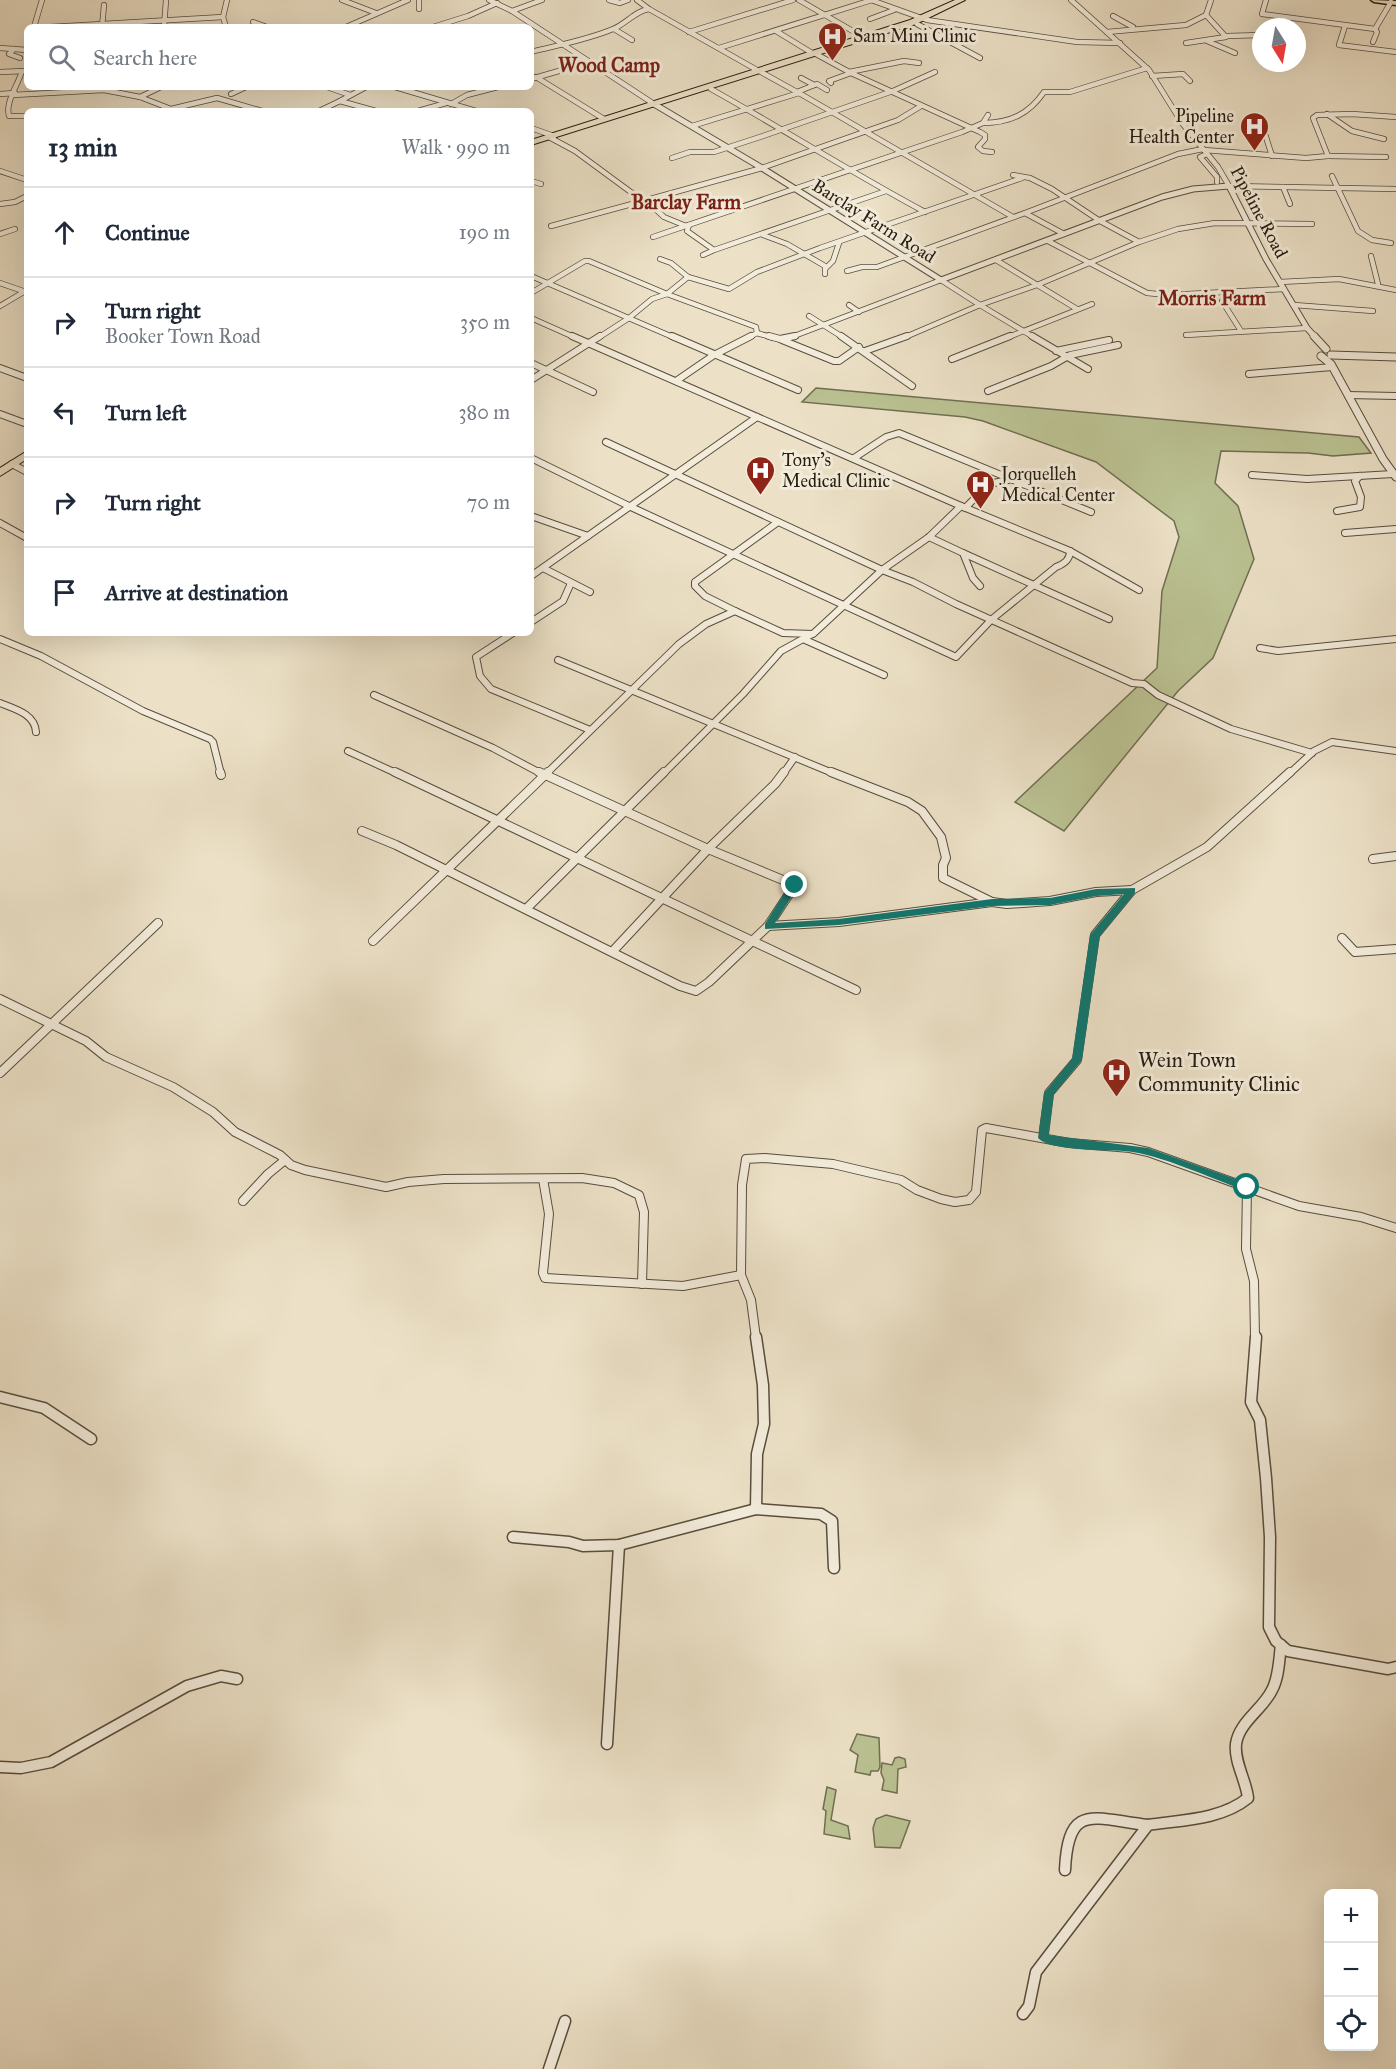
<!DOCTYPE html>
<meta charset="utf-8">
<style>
:root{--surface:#fff;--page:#f6f6f7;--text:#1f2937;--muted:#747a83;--line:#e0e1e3}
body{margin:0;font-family:"IM FELL Great Primer",serif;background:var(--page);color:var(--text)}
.controls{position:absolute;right:18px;bottom:18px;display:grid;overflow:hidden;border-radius:9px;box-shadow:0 6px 24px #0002}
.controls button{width:54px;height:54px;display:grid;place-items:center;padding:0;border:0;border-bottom:2px solid var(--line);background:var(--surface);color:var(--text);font:30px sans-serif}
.compass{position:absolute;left:1252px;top:18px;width:54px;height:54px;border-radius:50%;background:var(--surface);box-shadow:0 6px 24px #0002;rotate:169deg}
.stop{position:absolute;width:18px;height:18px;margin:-14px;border:4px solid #0f766e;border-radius:50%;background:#fff}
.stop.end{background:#0f766e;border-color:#fff;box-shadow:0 2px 6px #0008}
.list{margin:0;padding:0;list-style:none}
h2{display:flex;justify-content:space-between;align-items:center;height:78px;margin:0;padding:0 24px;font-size:26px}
h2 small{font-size:20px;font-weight:400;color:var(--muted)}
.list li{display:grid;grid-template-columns:39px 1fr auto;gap:18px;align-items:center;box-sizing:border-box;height:90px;padding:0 24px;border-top:2px solid var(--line)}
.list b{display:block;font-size:22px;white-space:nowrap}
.list p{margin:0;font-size:20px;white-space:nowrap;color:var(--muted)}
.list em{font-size:20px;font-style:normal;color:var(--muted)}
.icon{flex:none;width:33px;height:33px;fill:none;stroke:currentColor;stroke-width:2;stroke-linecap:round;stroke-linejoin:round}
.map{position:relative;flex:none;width:1396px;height:2069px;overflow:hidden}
.search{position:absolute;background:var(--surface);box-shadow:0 6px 24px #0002;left:24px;top:24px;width:510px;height:66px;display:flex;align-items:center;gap:15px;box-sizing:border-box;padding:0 21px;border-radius:9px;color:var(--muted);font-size:22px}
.panel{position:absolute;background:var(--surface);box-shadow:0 6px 24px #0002;left:24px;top:108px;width:510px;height:528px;border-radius:9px}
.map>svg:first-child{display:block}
.green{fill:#bbc293;stroke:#706f51;stroke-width:1.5}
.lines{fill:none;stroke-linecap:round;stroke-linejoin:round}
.minor-far3-casing{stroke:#584d3d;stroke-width:6}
.minor-far2-casing{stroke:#584d3d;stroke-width:8}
.minor-far1-casing{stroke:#584d3d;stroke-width:10}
.minor-casing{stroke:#584d3d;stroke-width:13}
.tertiary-far1-casing{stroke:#584d3d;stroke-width:7}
.tertiary-casing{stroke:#584d3d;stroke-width:9}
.primary-casing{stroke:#261c0f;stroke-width:3}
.trunk-casing{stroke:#261c0f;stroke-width:2}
.minor-far3{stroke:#f3ecdb;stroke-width:4.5}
.minor-far2{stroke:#f3ecdb;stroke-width:6}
.minor-far1{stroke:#f3ecdb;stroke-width:8}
.minor{stroke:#f3ecdb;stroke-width:10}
.tertiary-far1{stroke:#f3ecdb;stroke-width:5}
.tertiary{stroke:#f3ecdb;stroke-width:7}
.primary{fill:#ece1c7;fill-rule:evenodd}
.trunk{fill:#ece1c7;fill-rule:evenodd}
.route{fill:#0f766e}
.labels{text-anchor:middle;stroke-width:6;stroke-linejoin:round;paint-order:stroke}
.far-poi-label{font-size:18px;fill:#261c0f;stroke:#f3ecdb;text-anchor:start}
.far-street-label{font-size:18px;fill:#261c0f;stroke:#f3ecdb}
.far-quarter-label{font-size:20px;font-weight:bold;fill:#7a1f14;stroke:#f3ecdb}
.poi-label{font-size:21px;fill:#261c0f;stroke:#f3ecdb;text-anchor:start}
</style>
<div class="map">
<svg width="1396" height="2069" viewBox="0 0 1396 2069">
<rect width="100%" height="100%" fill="#ece1c7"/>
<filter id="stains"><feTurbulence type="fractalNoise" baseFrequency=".00333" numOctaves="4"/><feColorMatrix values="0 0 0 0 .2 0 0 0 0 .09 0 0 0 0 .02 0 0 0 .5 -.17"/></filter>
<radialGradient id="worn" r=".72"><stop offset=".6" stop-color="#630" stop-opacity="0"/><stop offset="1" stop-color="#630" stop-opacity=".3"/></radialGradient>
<g class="green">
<path d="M816 388 1359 437 1371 453 1333 456 1308 453 1221 451 1215 483 1238 506 1254 559 1213 658 1178 691 1064 831 1015 802 1157 668 1162 591 1179 537 1174 521 1096 462 983 421 965 417 802 402Z"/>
<path d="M857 1734 879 1738 880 1767 878 1771H871L870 1775 855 1772 858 1755 850 1750Z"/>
<path d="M899 1757 905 1759 906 1767 898 1769 897 1793 882 1790 884 1780 881 1773 882 1763 892 1765 895 1758Z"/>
<path d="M827 1787 836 1790 831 1820 848 1826 850 1839 824 1834 826 1811 823 1809Z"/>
<path d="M886 1815 910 1821 900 1848 875 1847 873 1828 876 1819Z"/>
</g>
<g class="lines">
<defs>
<g id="minor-far3">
<path d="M342 0 376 13"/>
<path d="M419 0V9"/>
<path d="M489 0 512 11 654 104"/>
<path d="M609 0 620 3 628 0"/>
<path d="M637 0 649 9"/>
<path d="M799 0 863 37"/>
<path d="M871 0 927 20 1077 42 1120 43"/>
<path d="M1071 0 1149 70 1182 123 1218 167 1229 186 1396 189"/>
<path d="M1266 0 1262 14 1375 29 1391 2"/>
<path d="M512 11 542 0"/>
<path d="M1113 16 1133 27"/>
<path d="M870 19 894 10"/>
<path d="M253 22 267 27"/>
<path d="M917 24 980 58"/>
<path d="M1345 26 1339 45 1396 52"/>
<path d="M34 27 42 0"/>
<path d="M50 27 223 17"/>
<path d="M102 27 104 5"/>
<path d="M164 27 166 0"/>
<path d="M226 27 223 17 227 0"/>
<path d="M346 27 408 0"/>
<path d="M433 27 468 16 497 3"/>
<path d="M614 29 632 40"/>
<path d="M776 31 812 53"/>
<path d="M689 32 793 0"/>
<path d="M1107 32 1186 25 1206 15"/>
<path d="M1227 36 1261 35"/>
<path d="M1207 41 1235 53"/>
<path d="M1373 42 1377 32 1375 29"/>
<path d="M1186 43 1226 37 1206 15 1211 0"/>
<path d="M0 48 27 50"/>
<path d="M719 48 872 0"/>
<path d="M14 49 9 54 20 58"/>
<path d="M531 52C558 45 587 40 613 29 626 24 635 11 649 9L757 70"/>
<path d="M816 54 851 73 980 132 985 135V139L978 147 983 151 992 152"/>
<path d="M22 71C18 85 5 102 9 116H27"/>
<path d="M0 72 25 71"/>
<path d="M761 72 797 92"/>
<path d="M849 72 904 61 919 63"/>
<path d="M1152 76 1183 74 1190 81"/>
<path d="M536 77 604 119"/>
<path d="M801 78 814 85"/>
<path d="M531 79 590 62"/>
<path d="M831 83 829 81 851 73"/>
<path d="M327 87 350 95"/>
<path d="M366 87 340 101 376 111"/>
<path d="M395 87 476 111"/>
<path d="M711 89C783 129 852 173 925 212"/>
<path d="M799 93 1013 217"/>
<path d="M0 94 15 93"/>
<path d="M231 94 246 87"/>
<path d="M13 95 104 90 140 97 171 109 217 98 262 111"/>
<path d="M140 97 161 87"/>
<path d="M451 104 467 95 498 87"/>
<path d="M319 111 340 101"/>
<path d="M418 111 446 103"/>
<path d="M1327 114 1352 131 1384 139"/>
<path d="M983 123C1010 123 1029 114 1044 92H1070L1147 68"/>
<path d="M692 126 799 93 797 92 817 84 827 90"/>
<path d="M531 128 554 136"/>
<path d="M1265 134 1272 156"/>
<path d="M549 137 575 151 643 201 762 168 898 120 921 106"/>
<path d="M1204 150 1306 158 1328 156 1313 118 1317 115 1352 114 1396 117"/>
<path d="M1207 154 1200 157 1217 177V182"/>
<path d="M1328 156 1386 157"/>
<path d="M672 158 690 152H714L763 136 893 91 935 72"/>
<path d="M0 171 27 180"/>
<path d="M1332 176 1358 231 1372 240 1391 243"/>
<path d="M531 181 541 184"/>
<path d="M1283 187 1290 204"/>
<path d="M0 204 15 202 27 196"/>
<path d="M1025 213 1178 154 1203 149"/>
<path d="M689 225 687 231 714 250 886 191"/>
<path d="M551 226 643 201 651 205 664 217 686 226"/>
<path d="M0 234 15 229"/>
<path d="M763 235 787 244 825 266V274"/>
<path d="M653 237 962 132 983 123 988 115"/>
<path d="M1048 241 1147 293 1168 295 1284 289"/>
<path d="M1139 242 1178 229 1215 223 1312 224"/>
<path d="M703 255 714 250"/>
<path d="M1371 256 1378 284"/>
<path d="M660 259 671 263 688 277 729 289 757 272 820 248 1022 178"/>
<path d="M996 260 1077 309"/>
<path d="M826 268 833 261 839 243"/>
<path d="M847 271 862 267H877L1025 213 1064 234"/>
<path d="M531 276 675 338"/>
<path d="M1280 282 1339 279 1396 290"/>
<path d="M0 283 26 292"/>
<path d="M531 293 585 261H589L667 294 756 327 757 333"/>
<path d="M1222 301 1241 331"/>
<path d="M849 305 859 312"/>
<path d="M1294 305 1373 311"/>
<path d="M0 306 27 290"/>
<path d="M809 316 844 338"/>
<path d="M531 318 576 338"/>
<path d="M1186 335 1307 328"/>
<path d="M598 338 629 318 652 299 667 294 688 277"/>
<path d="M748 338 757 333 774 338"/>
<path d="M789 338 941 280 980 305 1037 285 1139 242 1100 221 1052 189 1030 178 1013 175"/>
<path d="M903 338 980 305 1035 338"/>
<path d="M1006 338 1092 304"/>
</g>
<g id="minor-far2">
<path d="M572 336 961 506 1070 551 1139 590"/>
<path d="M672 336 798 390"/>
<path d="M769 336 780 339 795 336"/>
<path d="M841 336 912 386"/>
<path d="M1032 336 1088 369"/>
<path d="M782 340 834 361H839L859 347"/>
<path d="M865 351 907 336"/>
<path d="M1056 351 1109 340"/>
<path d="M952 359 1010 336"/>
<path d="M531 363 593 392"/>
<path d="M0 368 27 378"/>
<path d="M1249 374 1332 367"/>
<path d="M531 380 600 336"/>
<path d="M676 381 714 355 751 336"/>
<path d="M988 391 1051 366 1070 355 1118 345"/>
<path d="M1348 395 1396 396"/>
<path d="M0 414 27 424"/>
<path d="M606 442 882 570 913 582 956 604 1132 683 1144 684 1158 695 1231 729 1312 753"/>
<path d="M531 458 631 507 956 657 991 620 1056 567C1064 564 1070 560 1070 551"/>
<path d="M854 458 886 437 899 433 1091 512"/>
<path d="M12 464 27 472"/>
<path d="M1252 475 1307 479 1393 474"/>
<path d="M965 508 989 484 1008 480"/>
<path d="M1337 511 1360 507 1361 497 1355 481 1360 476"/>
<path d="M531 516 588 536"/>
<path d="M0 523 27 538"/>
<path d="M1345 533 1396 529"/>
<path d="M929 537 963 553 973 578 980 586"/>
<path d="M963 553 1109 619"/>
<path d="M543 568 590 592"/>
<path d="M531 576 757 417"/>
<path d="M735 611 705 596 695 586V582L778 522"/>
<path d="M531 622 563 601 571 583"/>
<path d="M513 633 476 657 480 676 491 689 590 730"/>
<path d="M0 639 41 656 143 711 210 739 213 742 221 774"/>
<path d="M803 639 884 675"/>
<path d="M1260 648 1278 651 1396 639"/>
<path d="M558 660 835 774"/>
<path d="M374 695 493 748 542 774"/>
<path d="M0 703C15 709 35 714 36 732"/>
<path d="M348 751 398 774"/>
<path d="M546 774 679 644 706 624 735 611 783 633 813 634 882 570 929 537 961 506"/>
<path d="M663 774 743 694 781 651 812 634"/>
<path d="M783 774 795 757"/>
<path d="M1289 774 1314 751 1332 742 1396 751"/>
</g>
<g id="minor-far1">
<path d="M220 772 221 775"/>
<path d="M395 772 856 990"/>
<path d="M831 772 908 802 922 811 941 837 946 858 943 865V878L992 902 1007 904 1050 901 1096 892 1132 890"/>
<path d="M362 831 396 845 680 986 696 991 709 982 768 926 795 885 708 849 539 772"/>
<path d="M1373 859 1396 856"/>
<path d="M526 909 664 772"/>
<path d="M768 926 839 922 992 902"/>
<path d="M1342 938 1355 952 1396 949"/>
<path d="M373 941 548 772"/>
<path d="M613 951 708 849 775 784 784 772"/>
<path d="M0 999 86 1041 106 1057 173 1087 213 1112 235 1132 280 1155 291 1165 305 1170 386 1187 408 1182 444 1179 582 1178 614 1183 639 1195 644 1212 642 1284"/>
<path d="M0 1073 158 923"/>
<path d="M1043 1138 1049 1093 1077 1060 1095 935 1132 890 1207 847 1290 772"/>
<path d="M543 1179 549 1214 543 1273 545 1278 683 1286 741 1275"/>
<path d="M1247 1187 1246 1249 1254 1281 1255 1338"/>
<path d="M243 1201 268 1174 285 1160"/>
<path d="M756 1338 751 1300 741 1275 742 1185 746 1159 765 1158 833 1164 901 1180 917 1190 941 1199 955 1202 969 1200 976 1192 982 1130 986 1128 1069 1143 1130 1148 1148 1152 1299 1206 1361 1217 1396 1228"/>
</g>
<g id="minor">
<path d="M1256 1337 1251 1402 1260 1420 1266 1478 1270 1537 1269 1627 1276 1641 1288 1651 1388 1669 1396 1667"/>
<path d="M0 1397 44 1408 91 1439"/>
<path d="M756 1509 757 1454 764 1424 763 1385 756 1337"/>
<path d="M513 1537 569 1542 583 1546 619 1545 756 1509 821 1514 832 1521 834 1568"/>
<path d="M607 1744 619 1545"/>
<path d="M0 1767 21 1768 51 1762 187 1686 221 1676 237 1679"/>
<path d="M1065 1870C1068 1801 1094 1819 1148 1825"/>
<path d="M1023 2014 1029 2006 1036 1972 1148 1825C1181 1820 1221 1820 1248 1798 1246 1780 1234 1762 1236 1744 1239 1722 1263 1709 1272 1690 1279 1677 1279 1660 1281 1645"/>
<path d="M549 2069 565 2021"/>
</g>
<path id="tertiary-far1" d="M654 104 762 168 941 280 1162 197 1193 189 1229 186 1266 259 1307 328 1316 338"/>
<g id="tertiary">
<path d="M1314 336 1326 349"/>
<path d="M1331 355 1396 357"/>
<path d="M1321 356 1331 364 1383 459 1396 477"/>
</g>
<path id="primary" d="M1371 0 1396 1V5L1374 2Z"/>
<g id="trunk">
<path d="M955 0H965L916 24 531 145V140L910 20Z"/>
<path d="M27 451V459L0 476V468Z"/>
</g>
</defs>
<use href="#minor-far3" class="minor-far3-casing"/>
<use href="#minor-far2" class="minor-far2-casing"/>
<use href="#minor-far1" class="minor-far1-casing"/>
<use href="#minor" class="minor-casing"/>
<use href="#tertiary-far1" class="tertiary-far1-casing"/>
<use href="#tertiary" class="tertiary-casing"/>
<use href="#primary" class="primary-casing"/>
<use href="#trunk" class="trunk-casing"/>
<use href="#minor-far3" class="minor-far3"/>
<use href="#minor-far2" class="minor-far2"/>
<use href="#minor-far1" class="minor-far1"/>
<use href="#minor" class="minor"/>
<use href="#tertiary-far1" class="tertiary-far1"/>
<use href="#tertiary" class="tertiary"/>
<use href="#primary" class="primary"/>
<use href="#trunk" class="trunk"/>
</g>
<path class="route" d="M795 881 799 885 775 923 839 919 992 899 1050 898 1096 889 1135 888V893L1100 936 1082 1060 1054 1094 1049 1135 1148 1148 1250 1184V1190L1247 1191C1211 1179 1161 1154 1124 1151 1106 1150 1049 1151 1038 1138L1044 1093 1072 1059 1090 935 1124 894 1096 896 1050 905 992 906 839 925 765 929V924L791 882Z"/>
<defs>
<symbol id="hospital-pin" viewBox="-11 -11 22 30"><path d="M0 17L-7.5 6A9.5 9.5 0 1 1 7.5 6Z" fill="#8f2418" stroke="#f3ecdb"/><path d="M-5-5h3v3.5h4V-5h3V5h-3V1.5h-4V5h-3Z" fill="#fff"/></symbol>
</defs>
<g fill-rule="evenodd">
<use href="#hospital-pin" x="816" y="20" width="33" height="45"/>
<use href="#hospital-pin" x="1238" y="110" width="33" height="45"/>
<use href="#hospital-pin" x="744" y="454" width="33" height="45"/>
<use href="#hospital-pin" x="964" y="468" width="33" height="45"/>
<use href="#hospital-pin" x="1100" y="1056" width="33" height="45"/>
</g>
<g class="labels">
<g class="far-poi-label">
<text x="853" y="42">Sam Mini Clinic</text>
<text x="1234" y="122" text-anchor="end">Pipeline<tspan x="1234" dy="21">Health Center</tspan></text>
<text x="782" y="466">Tony's<tspan x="782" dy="21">Medical Clinic</tspan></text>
<text x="1001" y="480">Jorquelleh<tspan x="1001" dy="21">Medical Center</tspan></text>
</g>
<g class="far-street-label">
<text transform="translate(1259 212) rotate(62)" y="6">Pipeline Road</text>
<text transform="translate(874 221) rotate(32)" y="6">Barclay Farm Road</text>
</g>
<g class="far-quarter-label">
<text x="609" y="72">Wood Camp</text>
<text x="686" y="209">Barclay Farm</text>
<text x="1212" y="305">Morris Farm</text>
</g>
<g class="poi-label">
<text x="1138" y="1067">Wein Town<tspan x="1138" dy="24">Community Clinic</tspan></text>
</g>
</g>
<rect width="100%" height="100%" filter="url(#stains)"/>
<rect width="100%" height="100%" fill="url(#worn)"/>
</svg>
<div class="controls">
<button>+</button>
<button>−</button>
<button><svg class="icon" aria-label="locate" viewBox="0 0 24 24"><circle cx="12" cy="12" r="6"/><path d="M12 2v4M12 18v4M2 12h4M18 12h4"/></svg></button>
</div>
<svg class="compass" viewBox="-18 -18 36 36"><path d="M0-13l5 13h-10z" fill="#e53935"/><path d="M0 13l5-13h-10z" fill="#747a83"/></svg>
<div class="stop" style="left:1247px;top:1187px"></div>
<div class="stop end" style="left:795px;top:885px"></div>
<div class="search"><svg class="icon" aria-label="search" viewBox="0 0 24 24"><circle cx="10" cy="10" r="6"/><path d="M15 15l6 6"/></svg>Search here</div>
<section class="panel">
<h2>13 min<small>Walk · 990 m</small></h2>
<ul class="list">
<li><svg class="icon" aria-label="ahead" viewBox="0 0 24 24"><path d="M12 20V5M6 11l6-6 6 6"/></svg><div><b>Continue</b></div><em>190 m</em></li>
<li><svg class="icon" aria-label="right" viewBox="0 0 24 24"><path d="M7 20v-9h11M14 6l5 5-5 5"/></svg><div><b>Turn right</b><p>Booker Town Road</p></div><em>350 m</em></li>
<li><svg class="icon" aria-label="left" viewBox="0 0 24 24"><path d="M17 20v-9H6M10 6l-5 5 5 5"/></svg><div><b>Turn left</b></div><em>380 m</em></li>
<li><svg class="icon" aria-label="right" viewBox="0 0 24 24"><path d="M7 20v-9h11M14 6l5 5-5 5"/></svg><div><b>Turn right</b></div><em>70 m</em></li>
<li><svg class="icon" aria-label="arrive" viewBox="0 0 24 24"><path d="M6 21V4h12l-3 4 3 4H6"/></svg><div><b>Arrive at destination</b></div></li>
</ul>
</section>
</div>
